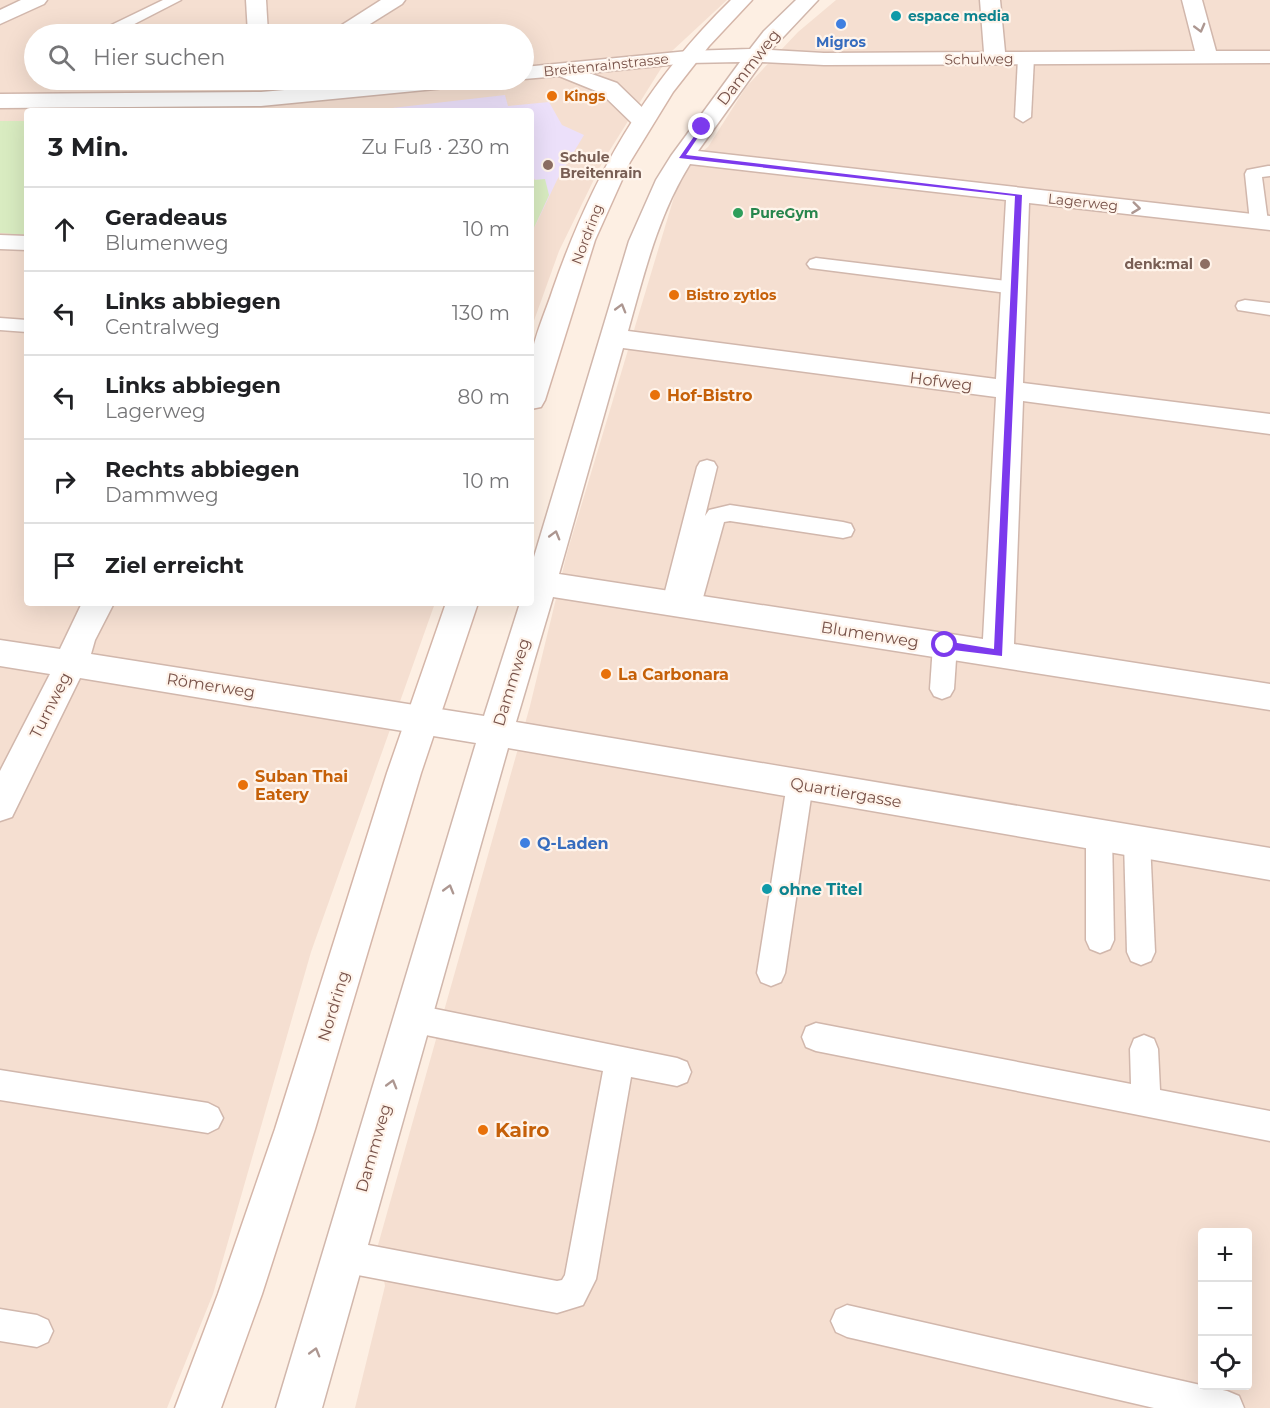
<!DOCTYPE html>
<html lang="de">
<meta charset="utf-8">
<style>
:root{--surface:#fff;--page:#f2f2f2;--text:#202124;--muted:#757577;--line:#e0e0e0}
body{margin:0;font-family:Montserrat,sans-serif;background:var(--page);color:var(--text)}
.controls{position:absolute;right:18px;bottom:18px;display:grid;overflow:hidden;border-radius:6px;box-shadow:0 6px 24px #0002}
.controls button{width:54px;height:54px;display:grid;place-items:center;padding:0;border:0;border-bottom:2px solid var(--line);background:var(--surface);color:var(--text);font:30px sans-serif}
.stop{position:absolute;width:18px;height:18px;margin:-14px;border:4px solid #7c3aed;border-radius:50%;background:#fff}
.stop.end{background:#7c3aed;border-color:#fff;box-shadow:0 2px 6px #0008}
.list{margin:0;padding:0;list-style:none}
h2{display:flex;justify-content:space-between;align-items:center;height:78px;margin:0;padding:0 24px;font-size:26px}
h2 small{font-size:20px;font-weight:400;color:var(--muted)}
.list li{display:grid;grid-template-columns:39px 1fr auto;gap:18px;align-items:center;box-sizing:border-box;height:84px;padding:0 24px;border-top:2px solid var(--line)}
.list b{display:block;font-size:22px;white-space:nowrap}
.list p{margin:0;font-size:20px;white-space:nowrap;color:var(--muted)}
.list em{font-size:20px;font-style:normal;color:var(--muted)}
.icon{flex:none;width:33px;height:33px;fill:none;stroke:currentColor;stroke-width:2;stroke-linecap:round;stroke-linejoin:round}
.map{position:relative;flex:none;width:1270px;height:1408px;overflow:hidden}
.search{position:absolute;background:var(--surface);box-shadow:0 6px 24px #0002;left:24px;top:24px;width:510px;height:66px;display:flex;align-items:center;gap:15px;box-sizing:border-box;padding:0 21px;border-radius:33px;color:var(--muted);font-size:22px}
.panel{position:absolute;background:var(--surface);box-shadow:0 6px 24px #0002;left:24px;top:108px;width:510px;height:498px;border-radius:6px}
.map>svg:first-child{display:block}
.residential{fill:#f5dfd1;fill-rule:evenodd}
.education{fill:#ece0fa}
.green{fill:#d9ecc1}
.lines{fill:none;stroke-linecap:round;stroke-linejoin:round}
.lane-casing{stroke:#d1b7ac;stroke-width:3}
.street-casing{stroke:#d1b7ac;stroke-width:3}
.secondary-casing{stroke:#d5b6a9;stroke-width:3}
.lane{fill:#fff;fill-rule:evenodd}
.street{fill:#fff;fill-rule:evenodd}
.secondary{fill:#fff;fill-rule:evenodd}
.oneway{stroke:#ad9791}
.route{fill:#7c3aed}
.culture-dot{fill:#0f9aa8;stroke:#fff4eb;stroke-width:2}
.shop-dot{fill:#3f7fe0;stroke:#fff4eb;stroke-width:2}
.food-dot{fill:#e8710a;stroke:#fff4eb;stroke-width:2}
.education-dot{fill:#8d6e63;stroke:#fff4eb;stroke-width:2}
.leisure-dot{fill:#2e9e5b;stroke:#fff4eb;stroke-width:2}
.labels{text-anchor:middle;stroke-width:4.5;stroke-linejoin:round;paint-order:stroke}
.far-culture-label{font-size:14px;font-weight:bold;fill:#0d838f;stroke:#fff4eb;text-anchor:start}
.far-shop-label{font-size:14px;font-weight:bold;fill:#366cbe;stroke:#fff4eb}
.far-street-label{font-size:14px;fill:#775148;stroke:#fff4eb}
.far-food-label{font-size:14px;font-weight:bold;fill:#c56008;stroke:#fff4eb;text-anchor:start}
.far-education-label{font-size:14px;font-weight:bold;fill:#785e54;stroke:#fff4eb;text-anchor:start}
.far-leisure-label{font-size:14px;font-weight:bold;fill:#27864d;stroke:#fff4eb;text-anchor:start}
.street-label{font-size:16px;fill:#775148;stroke:#fff4eb}
.food-label{font-size:16px;font-weight:bold;fill:#c56008;stroke:#fff4eb;text-anchor:start}
.shop-label{font-size:16px;font-weight:bold;fill:#366cbe;stroke:#fff4eb;text-anchor:start}
.culture-label{font-size:16px;font-weight:bold;fill:#0d838f;stroke:#fff4eb;text-anchor:start}
.near-food-label{font-size:20px;font-weight:bold;fill:#c56008;stroke:#fff4eb;text-anchor:start}
</style>
<div class="map">
<svg width="1270" height="1408" viewBox="0 0 1270 1408">
<rect width="100%" height="100%" fill="#fdefe3"/>
<g class="residential">
<path d="M0 0H727L672 51 603 161 559 251 531 329V111H27V603H435L311 952 213 1294 167 1408H0ZM34 34H524V80H34Z"/>
<path d="M836 0H1270V1408H355L385 1286 378 1245 530 706 567 553 683 167 708 147 746 87 798 32ZM1202 1232H1248V1386H1202Z"/>
</g>
<path class="education" d="M505 95 508 106 549 102 562 125 584 135 557 180 531 235 549 195 531 175V111H366Z"/>
<g class="green">
<path d="M0 121H27V235L0 233Z"/>
<path d="M532 174 534 180 545 179 549 195 531 234Z"/>
</g>
<g class="lines">
<defs>
<g id="lane">
<path d="M163 0H181L115 34H97L99 31Z"/>
<path d="M1026 53 1034 58 1031 117 1023 122 1015 117 1018 58Z"/>
<path d="M1268 166H1270V176L1262 177 1268 222 1265 226H1253L1250 222 1245 174 1247 170Z"/>
<path d="M816 258 1015 282 1021 284 1024 288 1021 292 1015 294 810 268 807 264 810 260Z"/>
<path d="M1245 300 1270 303V315L1238 310 1236 306 1238 302Z"/>
<path d="M0 318 27 320V332L0 330Z"/>
<path d="M707 460 714 462 717 467 705 516 709 510 730 505 843 522 851 524 854 530 851 536 843 538 730 521 724 522 699 612 691 615 683 612 681 609 673 612 665 609 662 603 697 467 700 462Z"/>
<path d="M945 636 953 639 957 645 954 689 950 696 942 699 934 696 930 689 933 645 937 639Z"/>
<path d="M800 773 809 776 813 784 785 973 781 982 771 986 761 982 757 973 787 784 791 776Z"/>
<path d="M1099 823 1108 826 1112 834 1114 940 1110 949 1100 953 1090 949 1086 940V834L1090 826Z"/>
<path d="M1137 830 1146 833 1150 841 1155 952 1151 961 1141 965 1131 961 1127 952 1124 841 1128 833Z"/>
<path d="M411 1004 677 1058 687 1062 691 1072 687 1082 677 1086 631 1077 596 1279 583 1305 557 1313 342 1272 331 1267 326 1256 331 1245 342 1240 557 1281 562 1280 565 1275 603 1071 411 1032 401 1028 397 1018 401 1008Z"/>
<path d="M816 1023 1131 1084 1130 1049 1134 1039 1144 1035 1154 1039 1158 1049 1160 1090 1270 1111V1141L816 1051 806 1047 802 1037 806 1027Z"/>
<path d="M0 1070 208 1103 218 1108 223 1118 218 1128 208 1133 0 1100Z"/>
<path d="M847 1305 1227 1391 1239 1396 1244 1408H1154L847 1337 836 1332 831 1321 836 1310Z"/>
<path d="M0 1309 37 1315 48 1320 53 1331 48 1342 37 1347 0 1341Z"/>
</g>
<g id="street">
<path d="M21 0H47L44 4 0 24V10Z"/>
<path d="M246 0H266L268 34H248Z"/>
<path d="M381 0H405L402 4 354 34H331L334 30Z"/>
<path d="M796 0H818L771 50 824 53 984 52 980 0H1000L1005 52 1195 51 1182 0H1202L1216 51H1270V63L824 65 762 62 698 151 1270 216V230L1029 203 1023 383 1270 414V434L1023 401 1014 644 1270 684V710L553 597 516 722 1270 848V880L508 748 322 1408H276L476 743 80 678 12 817 0 821V771L50 674 0 666V640L60 649 82 603H114L95 640 91 654 484 716 520 603H531V567L629 241 656 180 671 156 740 62 688 63 589 73 617 83 651 116 654 121 651 126 643 128 635 126 601 93 559 76 524 79V67L688 51 750 49 764 31ZM690 164 1006 200 996 379 628 331C644 274 658 215 690 164ZM623 348 996 397 983 639 559 574Z"/>
<path d="M402 80H477L474 85 466 86 261 106 0 108V94L261 92Z"/>
<path d="M0 235 27 236V250L0 249Z"/>
</g>
<g id="secondary">
<path d="M731 0H752L709 46 673 92 630 162 595 240 545 400 541 407 531 409C531 393 529 375 531 359 534 336 546 311 553 289 592 177 645 84 731 0Z"/>
<path d="M446 603H478L421 773 315 1129 262 1294 221 1408H175L218 1294 275 1129 387 773Z"/>
</g>
</defs>
<use href="#lane" class="lane-casing"/>
<use href="#street" class="street-casing"/>
<use href="#secondary" class="secondary-casing"/>
<use href="#lane" class="lane"/>
<use href="#street" class="street"/>
<use href="#secondary" class="secondary"/>
</g>
<defs><path id="oneway-chevron" d="M-2-3.5L2.5 0L-2 3.5" fill="none" stroke-width="1.6" stroke-linecap="round" stroke-linejoin="round" transform="scale(1.5)"/></defs>
<g class="oneway">
<use href="#oneway-chevron" transform="translate(1200 28) rotate(75)"/>
<use href="#oneway-chevron" transform="translate(1136 208) rotate(7)"/>
<use href="#oneway-chevron" transform="translate(621 308) rotate(-74)"/>
<use href="#oneway-chevron" transform="translate(555 535) rotate(-74)"/>
<use href="#oneway-chevron" transform="translate(449 889) rotate(-74)"/>
<use href="#oneway-chevron" transform="translate(392 1084) rotate(-74)"/>
<use href="#oneway-chevron" transform="translate(315 1352) rotate(-74)"/>
</g>
<path class="route" d="M702 125 705 127 686 155 1022 195 1002 656 945 649 940 645 945 641 994 649 1015 196 679 158Z"/>
<g class="culture-dot">
<circle cx="896" cy="16" r="6"/>
<circle cx="767" cy="889" r="6"/>
</g>
<g class="shop-dot">
<circle cx="841" cy="24" r="6"/>
<circle cx="525" cy="843" r="6"/>
</g>
<g class="food-dot">
<circle cx="552" cy="96" r="6"/>
<circle cx="674" cy="295" r="6"/>
<circle cx="655" cy="395" r="6"/>
<circle cx="606" cy="674" r="6"/>
<circle cx="243" cy="785" r="6"/>
<circle cx="483" cy="1130" r="6"/>
</g>
<g class="education-dot">
<circle cx="548" cy="165" r="6"/>
<circle cx="1205" cy="264" r="6"/>
</g>
<circle class="leisure-dot" cx="738" cy="213" r="6"/>
<g class="labels">
<g class="far-culture-label">
<text x="908" y="21">espace media</text>
</g>
<g class="far-shop-label">
<text x="841" y="47">Migros</text>
</g>
<g class="far-street-label">
<text transform="translate(979 59) rotate(-1)" y="5">Schulweg</text>
<text transform="translate(606 65) rotate(-6)" y="5">Breitenrainstrasse</text>
<text transform="translate(1083 202) rotate(6)" y="5">Lagerweg</text>
<text transform="translate(587 234) rotate(-69)" y="5">Nordring</text>
</g>
<g class="far-food-label">
<text x="564" y="101">Kings</text>
<text x="686" y="300">Bistro zytlos</text>
</g>
<g class="far-education-label">
<text x="560" y="162">Schule<tspan x="560" dy="16">Breitenrain</tspan></text>
<text x="1193" y="269" text-anchor="end">denk:mal</text>
</g>
<g class="far-leisure-label">
<text x="750" y="218">PureGym</text>
</g>
<g class="street-label">
<text transform="translate(748 67) rotate(-52)" y="6">Dammweg</text>
<text transform="translate(941 381) rotate(7)" y="6">Hofweg</text>
<text transform="translate(870 634) rotate(9)" y="6">Blumenweg</text>
<text transform="translate(511 682) rotate(-73)" y="6">Dammweg</text>
<text transform="translate(211 685) rotate(9)" y="6">Römerweg</text>
<text transform="translate(50 705) rotate(-63)" y="6">Turnweg</text>
<text transform="translate(846 792) rotate(10)" y="6">Quartiergasse</text>
<text transform="translate(333 1006) rotate(-73)" y="6">Nordring</text>
<text transform="translate(373 1148) rotate(-74)" y="6">Dammweg</text>
</g>
<g class="food-label">
<text x="667" y="401">Hof-Bistro</text>
<text x="618" y="680">La Carbonara</text>
<text x="255" y="782">Suban Thai<tspan x="255" dy="18">Eatery</tspan></text>
</g>
<g class="shop-label">
<text x="537" y="849">Q-Laden</text>
</g>
<g class="culture-label">
<text x="779" y="895">ohne Titel</text>
</g>
<g class="near-food-label">
<text x="495" y="1137">Kairo</text>
</g>
</g>
</svg>
<div class="controls">
<button>+</button>
<button>−</button>
<button><svg class="icon" aria-label="locate" viewBox="0 0 24 24"><circle cx="12" cy="12" r="6"/><path d="M12 2v4M12 18v4M2 12h4M18 12h4"/></svg></button>
</div>
<div class="stop" style="left:945px;top:645px"></div>
<div class="stop end" style="left:702px;top:127px"></div>
<div class="search"><svg class="icon" aria-label="search" viewBox="0 0 24 24"><circle cx="10" cy="10" r="6"/><path d="M15 15l6 6"/></svg>Hier suchen</div>
<section class="panel">
<h2>3 Min.<small>Zu Fuß · 230 m</small></h2>
<ul class="list">
<li><svg class="icon" aria-label="ahead" viewBox="0 0 24 24"><path d="M12 20V5M6 11l6-6 6 6"/></svg><div><b>Geradeaus</b><p>Blumenweg</p></div><em>10 m</em></li>
<li><svg class="icon" aria-label="left" viewBox="0 0 24 24"><path d="M17 20v-9H6M10 6l-5 5 5 5"/></svg><div><b>Links abbiegen</b><p>Centralweg</p></div><em>130 m</em></li>
<li><svg class="icon" aria-label="left" viewBox="0 0 24 24"><path d="M17 20v-9H6M10 6l-5 5 5 5"/></svg><div><b>Links abbiegen</b><p>Lagerweg</p></div><em>80 m</em></li>
<li><svg class="icon" aria-label="right" viewBox="0 0 24 24"><path d="M7 20v-9h11M14 6l5 5-5 5"/></svg><div><b>Rechts abbiegen</b><p>Dammweg</p></div><em>10 m</em></li>
<li><svg class="icon" aria-label="arrive" viewBox="0 0 24 24"><path d="M6 21V4h12l-3 4 3 4H6"/></svg><div><b>Ziel erreicht</b></div></li>
</ul>
</section>
</div>
